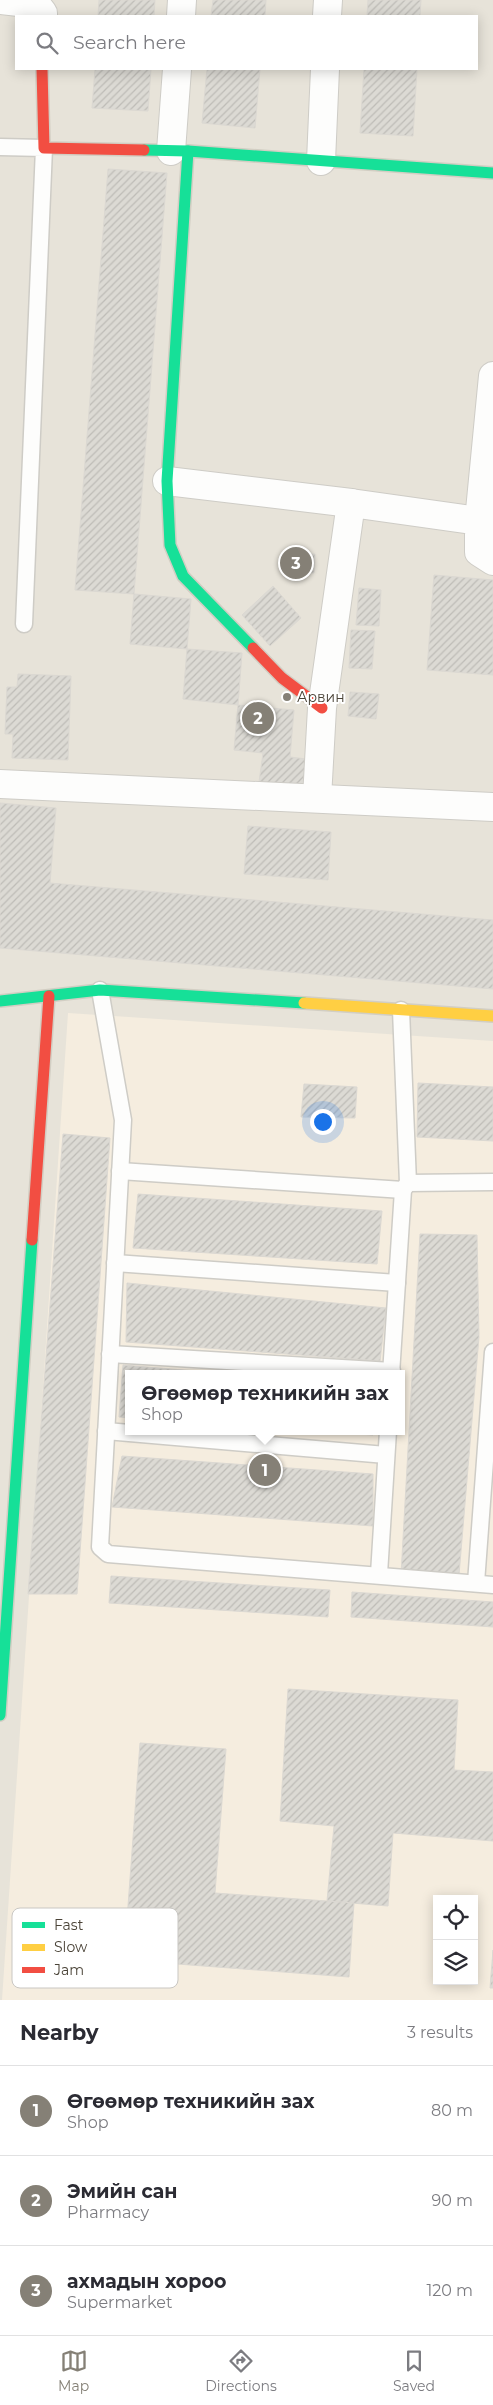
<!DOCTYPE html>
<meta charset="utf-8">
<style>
:root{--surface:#fff;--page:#f7f7f7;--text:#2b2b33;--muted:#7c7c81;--line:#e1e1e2;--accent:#858076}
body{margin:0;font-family:Montserrat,sans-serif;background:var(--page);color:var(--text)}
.controls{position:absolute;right:15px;bottom:15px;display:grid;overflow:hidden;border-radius:0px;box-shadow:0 2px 12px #0003}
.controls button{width:45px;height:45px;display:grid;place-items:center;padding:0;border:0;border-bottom:1px solid var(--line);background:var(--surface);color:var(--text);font:25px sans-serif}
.you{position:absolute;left:322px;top:1121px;width:18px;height:18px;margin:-12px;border:4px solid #fff;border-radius:50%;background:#1a73e8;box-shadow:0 0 0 8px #1a73e833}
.badge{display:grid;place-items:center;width:32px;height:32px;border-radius:50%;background:var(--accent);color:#fff;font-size:16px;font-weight:700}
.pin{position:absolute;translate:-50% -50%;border:2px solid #fff;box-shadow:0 1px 5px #0006}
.popup{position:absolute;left:125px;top:1370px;width:280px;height:65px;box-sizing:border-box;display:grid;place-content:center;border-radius:0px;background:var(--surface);filter:drop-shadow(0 1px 4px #0005);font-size:16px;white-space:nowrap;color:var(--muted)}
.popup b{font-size:19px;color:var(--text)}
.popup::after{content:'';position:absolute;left:50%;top:100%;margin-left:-10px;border:10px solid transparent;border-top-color:var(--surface)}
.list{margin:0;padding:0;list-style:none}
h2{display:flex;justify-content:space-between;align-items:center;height:65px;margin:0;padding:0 20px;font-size:21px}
h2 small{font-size:16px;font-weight:400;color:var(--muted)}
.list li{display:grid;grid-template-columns:32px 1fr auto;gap:15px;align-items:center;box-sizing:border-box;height:90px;padding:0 20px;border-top:1px solid var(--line)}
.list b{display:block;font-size:19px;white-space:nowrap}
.list p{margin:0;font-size:16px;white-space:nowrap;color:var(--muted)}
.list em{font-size:16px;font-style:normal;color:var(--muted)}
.icon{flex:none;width:28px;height:28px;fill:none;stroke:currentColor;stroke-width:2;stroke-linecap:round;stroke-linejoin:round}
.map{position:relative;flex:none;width:493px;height:2000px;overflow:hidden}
.search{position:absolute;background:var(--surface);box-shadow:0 2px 12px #0003;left:15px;right:15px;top:15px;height:55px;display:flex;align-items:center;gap:12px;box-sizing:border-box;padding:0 18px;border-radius:0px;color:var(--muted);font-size:19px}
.sheet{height:335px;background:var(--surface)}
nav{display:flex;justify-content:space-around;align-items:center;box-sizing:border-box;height:70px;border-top:1px solid var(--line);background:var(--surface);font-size:14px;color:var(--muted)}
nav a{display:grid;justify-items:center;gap:2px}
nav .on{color:var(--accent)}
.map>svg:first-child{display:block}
.residential{fill:#e7e3d9;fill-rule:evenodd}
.commercial{fill:#f5eddf;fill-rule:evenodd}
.building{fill:url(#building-hatch);stroke:#dbd8d2}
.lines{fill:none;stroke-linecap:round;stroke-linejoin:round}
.lane-casing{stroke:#ceccc6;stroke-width:19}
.street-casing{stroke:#ceccc6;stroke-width:30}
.fast-casing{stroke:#d2cec3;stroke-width:14}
.slow-casing{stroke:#d2cec3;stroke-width:14}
.jam-casing{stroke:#d2cec3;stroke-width:14}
.lane{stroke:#fdfdfc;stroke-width:16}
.street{stroke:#fdfdfc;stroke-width:28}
.fast{stroke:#16e098;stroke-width:11}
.slow{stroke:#ffcf43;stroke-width:11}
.jam{stroke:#f24e42;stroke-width:11}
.poi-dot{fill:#858076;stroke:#fff;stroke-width:2}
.labels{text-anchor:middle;stroke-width:4;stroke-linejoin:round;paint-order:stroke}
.poi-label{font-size:14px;fill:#4a4337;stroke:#fff;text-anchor:start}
.key{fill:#fff;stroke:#c9c7c3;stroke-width:1}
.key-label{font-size:14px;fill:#4a4337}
</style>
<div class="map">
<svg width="493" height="2000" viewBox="0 0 493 2000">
<defs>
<pattern id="building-hatch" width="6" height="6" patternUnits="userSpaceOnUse" patternTransform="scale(1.25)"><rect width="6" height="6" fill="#dcdad4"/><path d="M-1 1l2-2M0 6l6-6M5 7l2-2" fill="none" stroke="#bebcb7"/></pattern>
</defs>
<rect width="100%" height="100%" fill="#f2f1ec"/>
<path class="residential" d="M0 0H493V2000H0ZM16 16H477V69H16ZM129 1374H401V1431H129ZM437 1899H474V1981H437Z"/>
<path class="commercial" d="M68 1013 493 1041V2000H2ZM129 1374H401V1431H129ZM437 1899H474V1981H437Z"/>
<g class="building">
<path d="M99 0H155L154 16H98Z"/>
<path d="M213 0H266L265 16H211Z"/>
<path d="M368 0H421L420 16H367Z"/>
<path d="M95 69H151L148 111 92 108Z"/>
<path d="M207 69H260L255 128 202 123Z"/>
<path d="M364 69H417L413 136 360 133Z"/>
<path d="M108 169 167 173 134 594 75 590Z"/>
<path d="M284 554H315L314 573H284Z"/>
<path d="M434 575 493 580V675L427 670Z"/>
<path d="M273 586 301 618 270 646 242 615Z"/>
<path d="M359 588 381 590 379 626 356 625Z"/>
<path d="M134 594 191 599 187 649 130 644Z"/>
<path d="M351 630 375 631 372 669 349 668Z"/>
<path d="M187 649 242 653 238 705 183 699Z"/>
<path d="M18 674 71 676 68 760 12 758 13 734H5L7 687H17Z"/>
<path d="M350 692 379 694 376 719 348 716Z"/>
<path d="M238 705 294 710 290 757 306 759 303 787 259 782 263 753 234 750Z"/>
<path d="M0 803 56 808 50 883 493 920V989L0 948Z"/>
<path d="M248 826 331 832 328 880 244 874Z"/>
<path d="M418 1083 493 1087V1141L417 1137Z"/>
<path d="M304 1084 357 1087 355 1118 301 1117Z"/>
<path d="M63 1134 110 1138 77 1594H28Z"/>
<path d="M138 1194 382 1211 377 1264 133 1248Z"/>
<path d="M420 1234 477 1235 479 1337 459 1575H401Z"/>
<path d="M127 1283 386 1308 380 1361 126 1342Z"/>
<path d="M123 1365 232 1374H129V1418L119 1417Z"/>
<path d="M316 1431H373V1435Z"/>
<path d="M122 1456 373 1474V1526L112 1507Z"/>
<path d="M111 1576 330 1590 328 1617 109 1603Z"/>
<path d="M352 1592 493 1602V1627L351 1617Z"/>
<path d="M288 1689 458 1700 454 1770 493 1772V1841L393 1833 388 1906 327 1901 334 1826 280 1821Z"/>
<path d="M140 1743 226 1749 215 1893 354 1903 349 1977 124 1960Z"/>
<path d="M493 1950V1988H490Z"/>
</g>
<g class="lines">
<defs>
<g id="lane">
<path d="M0 147 44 148 24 624"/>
<path d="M100 990 123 1120 100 1547 108 1554 493 1585"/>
<path d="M401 1010 408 1183"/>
<path d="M120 1171 403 1190"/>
<path d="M115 1263 397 1283"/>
<path d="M110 1354 392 1371"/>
<path d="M391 1374 403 1190 408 1183 493 1182"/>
<path d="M106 1431 386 1455"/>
<path d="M379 1574 388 1431"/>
<path d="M476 1583 493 1352"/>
</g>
<g id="street">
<path d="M0 0 36 4 43 13V16"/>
<path d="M181 16 182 0"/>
<path d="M327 16 328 0"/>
<path d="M171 151 177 69"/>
<path d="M321 161 325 69"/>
<path d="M167 481 351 503"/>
<path d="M479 521 493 376"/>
<path d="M0 784 493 807"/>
<path d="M317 798 322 708 351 503 479 521V552L493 561"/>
</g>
<g id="fast">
<path d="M144 150 188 151 493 173"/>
<path d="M188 151 167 481 170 545 183 576 253 648"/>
<path d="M0 1001 100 990 304 1003"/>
<path d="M0 1715 32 1240"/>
</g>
<path id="slow" d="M304 1003 493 1016"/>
<g id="jam">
<path d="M42 69 44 148 144 150"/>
<path d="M253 648 282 678 322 708"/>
<path d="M32 1240 49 996"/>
</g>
</defs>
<use href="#lane" class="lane-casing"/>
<use href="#street" class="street-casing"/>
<use href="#fast" class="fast-casing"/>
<use href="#slow" class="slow-casing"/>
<use href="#jam" class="jam-casing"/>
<use href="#lane" class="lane"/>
<use href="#street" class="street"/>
<use href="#fast" class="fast"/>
<use href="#slow" class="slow"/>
<use href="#jam" class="jam"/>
</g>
<circle class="poi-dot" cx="287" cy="697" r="5"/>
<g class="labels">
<g class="poi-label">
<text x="297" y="702">Арвин</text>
</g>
</g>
<rect x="12" y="1908" width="166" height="80" rx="8" class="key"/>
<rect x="22" y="1922" width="23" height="6" fill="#16e098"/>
<rect x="22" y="1944" width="23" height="7" fill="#ffcf43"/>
<rect x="22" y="1967" width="23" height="6" fill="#f24e42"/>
<g class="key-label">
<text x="54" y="1930">Fast</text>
<text x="54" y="1952">Slow</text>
<text x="54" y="1975">Jam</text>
</g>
</svg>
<div class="controls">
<button><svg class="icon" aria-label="locate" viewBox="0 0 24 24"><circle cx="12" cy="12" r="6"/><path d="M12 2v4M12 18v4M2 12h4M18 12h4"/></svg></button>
<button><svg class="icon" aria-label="layers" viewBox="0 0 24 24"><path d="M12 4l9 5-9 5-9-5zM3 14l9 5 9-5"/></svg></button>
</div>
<div class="you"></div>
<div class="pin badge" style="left:265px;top:1470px">1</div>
<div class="popup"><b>Өгөөмөр техникийн зах</b>Shop</div>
<div class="pin badge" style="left:258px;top:718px">2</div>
<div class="pin badge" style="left:296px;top:563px">3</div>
<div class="search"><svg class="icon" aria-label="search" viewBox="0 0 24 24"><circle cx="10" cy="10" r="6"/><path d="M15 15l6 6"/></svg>Search here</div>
</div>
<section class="sheet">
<h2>Nearby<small>3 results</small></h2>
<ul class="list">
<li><span class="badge">1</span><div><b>Өгөөмөр техникийн зах</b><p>Shop</p></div><em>80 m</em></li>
<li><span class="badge">2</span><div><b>Эмийн сан</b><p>Pharmacy</p></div><em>90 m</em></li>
<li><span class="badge">3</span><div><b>ахмадын хороо</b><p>Supermarket</p></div><em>120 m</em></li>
</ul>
</section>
<nav>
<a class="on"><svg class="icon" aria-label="map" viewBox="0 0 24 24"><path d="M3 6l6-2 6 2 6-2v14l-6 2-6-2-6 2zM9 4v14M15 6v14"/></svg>Map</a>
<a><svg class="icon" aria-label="directions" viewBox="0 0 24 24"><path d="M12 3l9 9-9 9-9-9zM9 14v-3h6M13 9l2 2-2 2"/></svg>Directions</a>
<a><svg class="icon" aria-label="saved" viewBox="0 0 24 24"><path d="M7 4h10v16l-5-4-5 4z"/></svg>Saved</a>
</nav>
